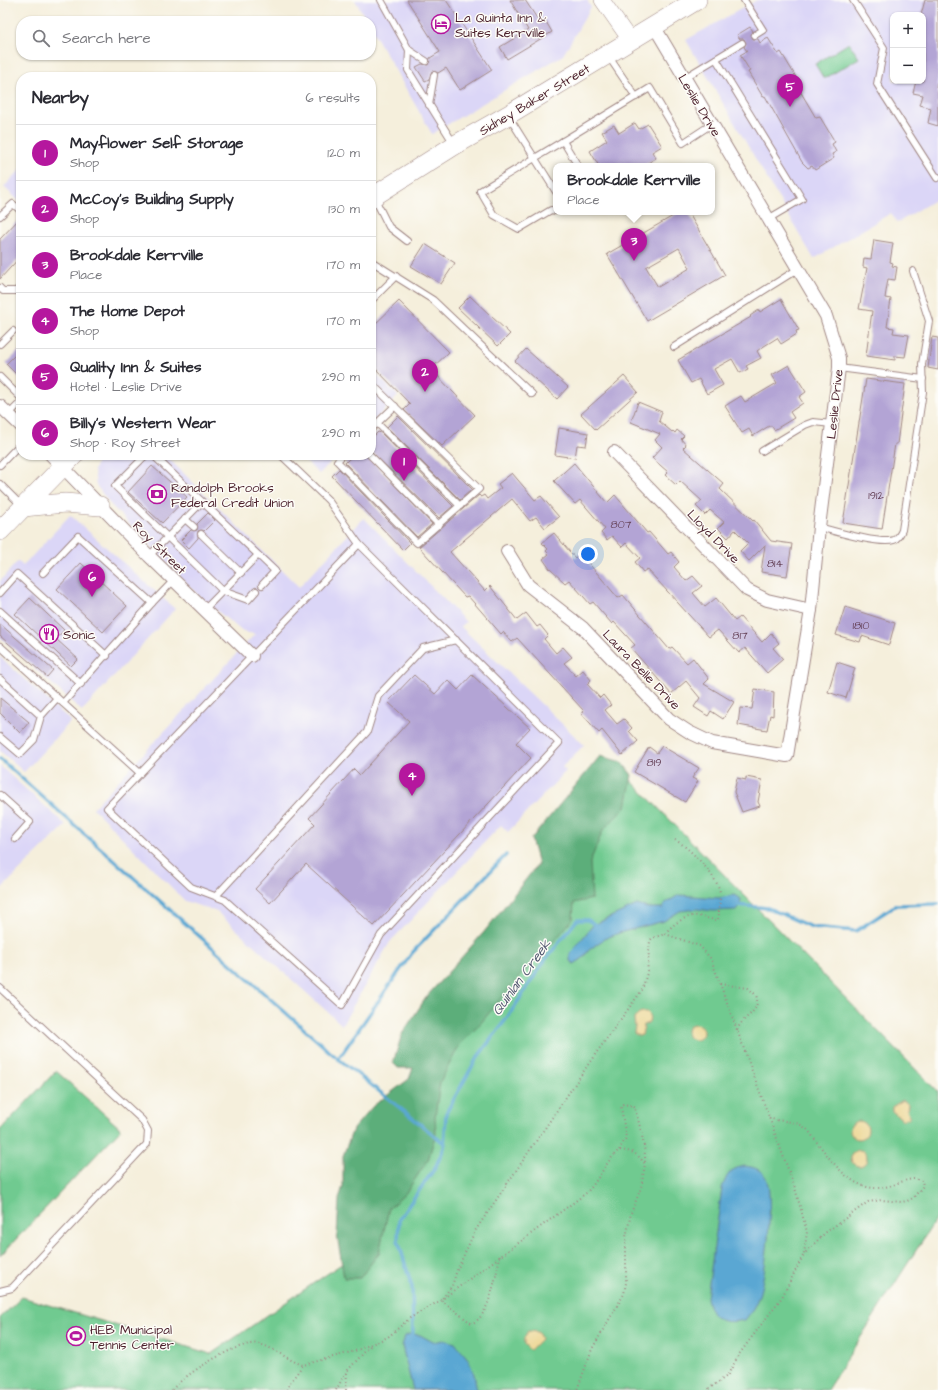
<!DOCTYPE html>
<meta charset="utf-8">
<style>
:root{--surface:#fff;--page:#f7f7f7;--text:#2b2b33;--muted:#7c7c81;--line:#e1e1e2;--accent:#b5179e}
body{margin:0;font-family:"Architects Daughter",sans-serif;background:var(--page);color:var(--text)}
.controls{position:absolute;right:12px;top:12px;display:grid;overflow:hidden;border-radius:8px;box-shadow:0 1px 3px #0004}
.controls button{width:36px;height:36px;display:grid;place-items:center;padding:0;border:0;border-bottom:1px solid var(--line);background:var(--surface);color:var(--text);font:20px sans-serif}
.you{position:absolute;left:588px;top:554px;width:14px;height:14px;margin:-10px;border:3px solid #fff;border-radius:50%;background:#1a73e8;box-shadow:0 0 0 6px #1a73e833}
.badge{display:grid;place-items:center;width:26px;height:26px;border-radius:50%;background:var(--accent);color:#fff;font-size:13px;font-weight:700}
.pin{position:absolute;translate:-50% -33px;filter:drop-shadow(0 1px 2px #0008)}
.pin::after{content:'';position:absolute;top:21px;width:14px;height:12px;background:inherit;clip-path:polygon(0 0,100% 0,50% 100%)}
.popup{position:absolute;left:553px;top:163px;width:162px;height:52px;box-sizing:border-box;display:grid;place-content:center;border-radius:8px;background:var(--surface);filter:drop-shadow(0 1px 3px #0005);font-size:13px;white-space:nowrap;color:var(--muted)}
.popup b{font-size:15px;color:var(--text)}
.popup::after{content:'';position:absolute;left:50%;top:100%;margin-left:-8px;border:8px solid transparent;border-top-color:var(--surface)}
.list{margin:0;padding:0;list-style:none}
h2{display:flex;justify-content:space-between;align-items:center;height:52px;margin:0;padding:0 16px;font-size:17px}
h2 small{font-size:13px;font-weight:400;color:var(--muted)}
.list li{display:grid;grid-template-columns:26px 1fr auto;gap:12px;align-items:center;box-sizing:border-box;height:56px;padding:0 16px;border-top:1px solid var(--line)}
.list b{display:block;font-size:15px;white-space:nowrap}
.list p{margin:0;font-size:13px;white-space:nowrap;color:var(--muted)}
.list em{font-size:13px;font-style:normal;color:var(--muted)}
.icon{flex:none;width:22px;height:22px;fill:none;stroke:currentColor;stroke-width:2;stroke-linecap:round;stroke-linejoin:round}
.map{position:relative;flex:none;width:938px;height:1390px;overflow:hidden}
.search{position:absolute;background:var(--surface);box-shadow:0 1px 3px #0004;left:16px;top:16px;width:360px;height:44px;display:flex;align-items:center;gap:10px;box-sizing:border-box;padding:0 14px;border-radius:16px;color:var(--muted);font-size:15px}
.panel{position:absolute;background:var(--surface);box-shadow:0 1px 3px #0004;left:16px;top:72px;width:360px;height:388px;border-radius:16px}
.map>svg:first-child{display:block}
.built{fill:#dbd6f7;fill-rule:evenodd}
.green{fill:#70ca90;stroke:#5d745e}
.forest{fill:#5cae7a;stroke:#536652}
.sand{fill:#eeda9e;stroke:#9c7c64}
.water{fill:#5aa7d3;stroke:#52637f}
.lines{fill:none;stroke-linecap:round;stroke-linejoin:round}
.stream{stroke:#5aa7d3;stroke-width:3.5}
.building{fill:#b3a4d5;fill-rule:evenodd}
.service-casing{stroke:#a08784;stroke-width:8}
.minor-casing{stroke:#a08784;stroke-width:14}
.tertiary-casing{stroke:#a08784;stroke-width:16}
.primary-casing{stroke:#a08784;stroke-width:20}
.path{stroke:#a08784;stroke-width:2;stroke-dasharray:1 3;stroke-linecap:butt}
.service{stroke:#fff;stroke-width:6}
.minor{stroke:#fff;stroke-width:12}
.tertiary{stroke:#fff;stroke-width:15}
.primary{stroke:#fff;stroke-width:19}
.labels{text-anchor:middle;stroke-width:3;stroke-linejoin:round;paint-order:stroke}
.number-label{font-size:11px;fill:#644056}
.poi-label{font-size:13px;fill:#4a1f2b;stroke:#fdfcf7;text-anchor:start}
.street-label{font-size:13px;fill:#4a1f2b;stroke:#fdfcf7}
.water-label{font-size:14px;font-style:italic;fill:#50556e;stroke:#fdfcf7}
</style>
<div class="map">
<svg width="938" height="1390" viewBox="0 0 938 1390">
<rect width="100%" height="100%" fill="#fdfcf7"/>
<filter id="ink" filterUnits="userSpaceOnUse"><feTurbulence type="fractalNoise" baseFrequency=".025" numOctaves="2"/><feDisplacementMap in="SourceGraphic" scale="8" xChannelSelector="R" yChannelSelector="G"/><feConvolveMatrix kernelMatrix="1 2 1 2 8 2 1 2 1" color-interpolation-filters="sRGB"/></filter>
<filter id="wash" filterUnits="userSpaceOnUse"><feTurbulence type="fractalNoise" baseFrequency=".012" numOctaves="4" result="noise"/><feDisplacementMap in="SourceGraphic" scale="16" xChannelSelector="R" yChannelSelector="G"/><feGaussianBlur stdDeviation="0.9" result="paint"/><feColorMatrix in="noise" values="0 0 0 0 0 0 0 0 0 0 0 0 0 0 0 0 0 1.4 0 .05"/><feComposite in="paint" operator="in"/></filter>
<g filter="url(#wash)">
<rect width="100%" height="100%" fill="#f5efdc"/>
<g class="built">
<path d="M355 0H587L591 7 563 55 432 134 371 28V21H367Z"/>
<path d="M757 0H938V198L897 223 891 213 814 259 686 40ZM893 15H923V81H893Z"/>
<path d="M21 169V203L4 187Z"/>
<path d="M371 369 398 396 371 423Z"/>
<path d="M102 455H165L299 587 364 518 466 622 460 626 584 745 562 767 566 771 508 832 501 825 390 942 342 1025 217 912 185 901 93 808 255 634 243 632 199 596 110 504 96 485 94 470 98 459Z"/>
<path d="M299 455H338L319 474Z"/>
<path d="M70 515 175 609 82 711 0 637V581L18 561 23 566Z"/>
<path d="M0 657 71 721 24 772 0 751Z"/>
<path d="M0 766 66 825 0 890Z"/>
</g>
<g class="green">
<path d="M849 43 859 58 824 79 815 64Z"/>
<path d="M613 762 938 1092V1216L827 1390H0V1318L22 1297 211 1354 369 1245 437 1036Z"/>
<path d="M56 1071 121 1129 0 1256V1130Z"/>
</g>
<path class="forest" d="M600 756 622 762 632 775 626 807 603 830 590 862 592 899 574 903 573 919 556 939 517 979 480 1024 459 1046 440 1082 435 1117 436 1133 428 1160 405 1194 389 1208 379 1253 360 1278H344L337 1235 339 1199 343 1186V1156L353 1129 373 1106 409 1079 413 1068H398L393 1063 402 1034 427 996 484 932 538 864 531 839Z"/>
<g class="sand">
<path d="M643 1012H647L650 1015 649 1022 644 1025 642 1035 638 1036 634 1033 635 1027 634 1019 639 1013Z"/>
<circle cx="695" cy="1032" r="8"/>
<path d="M903 1100 908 1104 907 1110 910 1117 903 1120 892 1111V1107Z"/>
<circle cx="859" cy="1130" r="9"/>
<circle cx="859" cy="1158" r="8"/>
<path d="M528 1331 538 1332 541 1339 530 1350 524 1344V1338Z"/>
</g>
<g class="water">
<path d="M679 895 719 898 734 895 741 899 740 906 736 910 713 911 697 909 680 911 664 921 619 933 604 939 589 950 582 959 574 964 570 961V954L593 925 637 905 648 908H663L664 904Z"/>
<path d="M744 1166C753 1167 759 1168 765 1176 775 1191 766 1269 761 1288 758 1301 753 1310 745 1320 723 1324 712 1322 707 1298L722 1188C727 1175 729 1169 744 1166Z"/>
<path d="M410 1334 420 1335 433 1342 444 1340 455 1343 468 1359 474 1374 477 1390H413L402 1346 405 1336Z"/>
</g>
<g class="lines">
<g class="stream">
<path d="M0 759 330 1052 445 1144"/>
<path d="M735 905 768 908 811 927 856 931 896 905 938 904"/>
<path d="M338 1059 412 953 506 855"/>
<path d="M413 1338 412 1287 398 1240 399 1219 435 1168 444 1148 446 1113 477 1058 507 1018 545 960 577 920H588L597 926"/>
</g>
</g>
<g id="blocks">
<g class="building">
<path d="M407 0H446L492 70 460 90 446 68 438 73 432 71 429 79 425 81 416 67 422 64 428 65 430 58 440 52Z"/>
<path d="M510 0H525L540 23 545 20 552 32 507 59 500 47 528 30Z"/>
<path d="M925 0H938V79L936 87H938V126L928 123 931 108 920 105 923 95 913 93 916 81H923V15H921Z"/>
<path d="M750 27 753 31 751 35 753 39H758L760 43 768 38 778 54 781 52 796 77 793 79 816 118 820 117 835 142 832 144 836 152 832 154 834 158 815 170 812 166 808 168 802 162 765 96 763 97 748 72 750 71 740 55 747 51 744 47 746 43 744 39H740L737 35Z"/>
<path d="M635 123 639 129 648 124 662 146 652 152 656 158 643 166H599L590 151 607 140 602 132 614 125 619 133Z"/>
<path d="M680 212H688L725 275 647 321 607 254ZM679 248 690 268 658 287 646 267Z"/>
<path d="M21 217V256L0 279V239Z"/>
<path d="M874 240 893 243 890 262 893 263 892 266 897 267 895 280 888 279 885 298 891 299 887 327 894 328 893 333 909 335 905 357 895 356V360L866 356 872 311 859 309 867 268 863 267 864 258 871 259Z"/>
<path d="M425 244 455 263 441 284 411 266Z"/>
<path d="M470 296 510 334 498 346 458 308Z"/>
<path d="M781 299 799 330 796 331 797 334 781 344 777 338 761 348 757 351 761 358 746 366 748 369 740 373 732 359 714 369 723 385 707 394 699 379 691 383 678 360 751 317 750 316 759 310 760 312Z"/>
<path d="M399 301 449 352 431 369 475 415 442 446 404 410 410 404 371 364V328Z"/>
<path d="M932 337 938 338V370L928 368Z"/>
<path d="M21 349V379L6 364Z"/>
<path d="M526 349 568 387 557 399 515 361Z"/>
<path d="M789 365 806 392 799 397 803 403 790 412 794 418 774 430 772 426H769L753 436 749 429 742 433 725 406 741 396 745 402 777 383 772 375Z"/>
<path d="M624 376 638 392 596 430 581 414Z"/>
<path d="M866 379 905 384 897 444H895L882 529 843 523Z"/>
<path d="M638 402 662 412 659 421 672 432 673 431 675 433 677 430 684 436 681 439 686 445 683 448 724 484 720 489 753 521 754 520 771 541 792 544 787 576 761 572 765 545 749 561 740 551 748 543 735 530 728 538 718 528 724 522 710 510 705 515 696 506 702 501 680 481 676 485 665 475 668 472 652 458 662 447 655 440 660 434 631 422Z"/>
<path d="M398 416 472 489 460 500 387 427Z"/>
<path d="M559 428 588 433 586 446 577 445 575 458 555 455Z"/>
<path d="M378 432 381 433 453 506 439 518 371 451V439Z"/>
<path d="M353 455H366L432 524 417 537 345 463Z"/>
<path d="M574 463 607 503 615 495 647 533 649 532 668 554 671 552 679 562 674 567 686 581 693 576 702 586 693 593 705 607 716 598 735 621 740 617 762 642 771 633 779 643 773 648 783 659 767 673 745 648 739 653 718 630 709 637 647 569 643 572 635 562 640 558 626 543 622 547 612 536 607 540 601 533 605 529 580 500 575 504 554 481Z"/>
<path d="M152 466 187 497 162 523 128 492Z"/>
<path d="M339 469 410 543 403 550 332 476Z"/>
<path d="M512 473 535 500 541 496 559 517 545 528 536 517 530 521 512 499 450 552 485 591 490 586 517 620 526 613 537 627 540 625 548 635 544 639 556 653 563 647 572 657 564 663 576 676 583 670 591 680 587 684 600 698 603 695 611 705 605 710 617 724 624 719 632 728 629 731 638 741 622 755 602 730 599 733 581 713 584 711 517 638 512 642 503 632 501 634 468 596 465 597 419 547 479 495 481 497 484 495 487 499 501 488 498 484Z"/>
<path d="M208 513 215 520 204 531 202 530 198 531V538L189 548 181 540 191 530H197V524Z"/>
<path d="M554 533 575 558 580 553 618 598 623 595 669 649 672 647 687 663 693 658 709 679 704 684 734 702 723 719 711 711 708 716 694 707 700 698 686 681 671 694 631 648 635 645 614 622 612 624 593 602 590 604 569 580 565 583 550 569 543 559 549 554 546 551 548 549 542 543Z"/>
<path d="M81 563 127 606 103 632 57 589Z"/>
<path d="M30 598 64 630 56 639 78 659 71 666 15 614Z"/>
<path d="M845 607 895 623 889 645 862 636 860 642 836 635Z"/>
<path d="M0 624 53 670 47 677 0 636Z"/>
<path d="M837 662 855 668 846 698 828 692Z"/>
<path d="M414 675 435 694 448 680 458 690 472 675 530 728 516 743 531 758 374 926 306 864 270 903 255 889 315 824 309 818 354 769 360 775 409 721 388 702Z"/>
<path d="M755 689 774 692 773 716 770 715 767 730 738 725 740 708 752 709Z"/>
<path d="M0 698 29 722 20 733 0 713Z"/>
<path d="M662 746 699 768 692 778 698 781 685 802 634 772 649 747 657 753Z"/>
<path d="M746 777 762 780 758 802 760 806 742 812 734 792 737 778 746 780Z"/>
</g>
</g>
</g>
<g filter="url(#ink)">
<use href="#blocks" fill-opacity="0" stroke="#a08784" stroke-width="1"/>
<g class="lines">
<defs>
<g id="service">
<path d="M381 0 409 50 408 70 454 144"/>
<path d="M744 0 763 30 755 35"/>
<path d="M853 0 884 48 877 84 937 178 938 177"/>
<path d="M409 50 426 61"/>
<path d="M609 57 636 97"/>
<path d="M716 59 802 199 768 219"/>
<path d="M684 78 742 43"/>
<path d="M429 105 434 75"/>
<path d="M509 117 556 192"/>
<path d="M563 141 650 88 683 143 712 124"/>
<path d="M374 197 389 227 407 241"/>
<path d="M556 211 551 210 519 229 494 215 480 191 563 141 578 166"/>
<path d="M0 216 13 204 21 211"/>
<path d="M371 261 433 300 532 394"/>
<path d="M0 288 3 291H16L21 286"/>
<path d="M371 301 396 276"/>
<path d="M0 344 13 331"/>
<path d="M674 347 798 269"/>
<path d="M839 368 923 379"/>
<path d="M0 377 21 398"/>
<path d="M9 414 21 402"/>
<path d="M377 423 460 506"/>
<path d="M371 429 395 406"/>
<path d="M762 451 805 425 813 422 832 424"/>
<path d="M146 455 115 486 223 591 248 600 256 591"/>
<path d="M153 455 275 571 262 585"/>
<path d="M281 455 328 500 359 544"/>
<path d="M343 455 337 461 417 543 479 489 371 383"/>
<path d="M370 455 439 525"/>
<path d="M0 465 21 443"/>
<path d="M0 484 22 506"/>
<path d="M185 519 194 527"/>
<path d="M819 527C834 531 880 545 894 540 898 538 900 535 902 530L923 392 922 364 929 321 913 271"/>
<path d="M201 534 241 573"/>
<path d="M359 544 559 743 381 935 342 1005 225 900 191 887 107 808Z"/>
<path d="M149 556 202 502"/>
<path d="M43 573 78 536 152 603 63 703"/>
<path d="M0 593 17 574 107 656"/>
<path d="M152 603 174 580"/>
<path d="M204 610 257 556"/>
<path d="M0 611 81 684"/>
<path d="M0 646 140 773"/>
<path d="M0 679 41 716"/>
<path d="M0 737 20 754 34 740 41 716 57 698"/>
<path d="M0 795 30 822 15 839"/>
<path d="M216 896 367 732 378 696 423 648 456 640"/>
<path d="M0 988 142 1120 148 1131 147 1144 12 1288 0 1291"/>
</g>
<g id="minor">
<path d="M0 406 21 426"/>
<path d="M614 452 747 590 767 600 811 610"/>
<path d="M51 455 149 556 252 656"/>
<path d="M507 551 528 585 583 628 669 719 689 732 712 743 787 756 811 610 819 527 839 368V358L826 316 654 26"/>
</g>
<path id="tertiary" d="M602 0 630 40"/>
<g id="primary">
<path d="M371 198 455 145 508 115 697 0"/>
<path d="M23 507 65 503 100 506"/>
<path d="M0 531 74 455"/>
</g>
</defs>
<use href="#service" class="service-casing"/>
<use href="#minor" class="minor-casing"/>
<use href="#tertiary" class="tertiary-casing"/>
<use href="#primary" class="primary-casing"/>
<g class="path">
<path d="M675 840C688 846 719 878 720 893"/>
<path d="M719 912 720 897"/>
<path d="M665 934 700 946 711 959 795 1188 807 1232 804 1254 782 1297 740 1353 727 1376 707 1390"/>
<path d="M720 984 748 988 756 995C762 1013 741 1016 737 1031"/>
<path d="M769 1118C779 1122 795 1120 804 1127 809 1130 813 1137 816 1141 828 1156 840 1174 857 1183 885 1198 902 1174 922 1180L923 1186 913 1198 907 1201 901 1202 882 1200 868 1202 825 1233 805 1253"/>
<path d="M619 1150 626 1138 621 1107 623 1104 634 1106C639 1122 646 1147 645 1163"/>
<path d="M500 1256C497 1270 489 1321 471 1323L441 1300 452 1286 457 1270 475 1231 594 1056 642 990 647 973 650 941 652 938 665 934C671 925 687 914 698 916 705 917 711 920 718 920L719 913"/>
<path d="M172 1390C183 1375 240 1339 259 1344 275 1348 287 1360 303 1365"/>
<path d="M287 1390 289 1384 303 1365 355 1351 388 1337 410 1318 441 1300 585 1194C599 1181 605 1162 619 1150 632 1151 637 1153 645 1164L641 1188 631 1213 626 1237V1283L624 1294 592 1349 577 1390"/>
<path d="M336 1390 346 1372"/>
<path d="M346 1390 347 1371 371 1345"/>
</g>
<use href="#service" class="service"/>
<use href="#minor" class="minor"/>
<use href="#tertiary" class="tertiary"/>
<use href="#primary" class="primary"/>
</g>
</g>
<defs>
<symbol id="hotel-ring" viewBox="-11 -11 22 22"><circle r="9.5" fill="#fdfcf7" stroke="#b5179e" stroke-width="1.5"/><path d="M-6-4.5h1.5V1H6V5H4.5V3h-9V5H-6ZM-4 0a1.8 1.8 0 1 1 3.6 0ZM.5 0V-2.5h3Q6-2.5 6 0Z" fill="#b5179e"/></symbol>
<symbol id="bank-ring" viewBox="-11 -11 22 22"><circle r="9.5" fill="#fdfcf7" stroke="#b5179e" stroke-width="1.5"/><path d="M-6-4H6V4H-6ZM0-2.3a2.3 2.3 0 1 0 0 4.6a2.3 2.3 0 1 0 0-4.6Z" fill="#b5179e"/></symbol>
<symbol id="restaurant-ring" viewBox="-11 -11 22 22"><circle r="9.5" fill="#fdfcf7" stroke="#b5179e" stroke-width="1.5"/><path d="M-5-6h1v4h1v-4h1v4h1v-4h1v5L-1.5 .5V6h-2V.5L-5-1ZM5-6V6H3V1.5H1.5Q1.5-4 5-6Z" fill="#b5179e"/></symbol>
<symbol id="stadium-ring" viewBox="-11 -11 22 22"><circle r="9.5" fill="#fdfcf7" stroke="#b5179e" stroke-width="1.5"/><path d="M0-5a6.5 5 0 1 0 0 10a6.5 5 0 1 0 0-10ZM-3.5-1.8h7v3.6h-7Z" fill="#b5179e"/></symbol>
</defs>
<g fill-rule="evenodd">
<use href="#hotel-ring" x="430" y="13" width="22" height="22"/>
<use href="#bank-ring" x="146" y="483" width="22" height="22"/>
<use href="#restaurant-ring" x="38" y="623" width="22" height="22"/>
<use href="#stadium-ring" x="65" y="1325" width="22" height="22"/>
</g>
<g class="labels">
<g class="number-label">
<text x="876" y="499">1912</text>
<text x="621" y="528">807</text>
<text x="775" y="567">814</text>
<text x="861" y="629">1810</text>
<text x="740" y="639">817</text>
<text x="654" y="766">819</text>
</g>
<g class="poi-label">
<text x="455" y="22">La Quinta Inn &amp;<tspan x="455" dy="15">Suites Kerrville</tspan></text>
<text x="171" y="492">Randolph Brooks<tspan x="171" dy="15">Federal Credit Union</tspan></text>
<text x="63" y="639">Sonic</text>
<text x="90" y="1334">HEB Municipal<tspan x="90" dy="15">Tennis Center</tspan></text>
</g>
<g class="street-label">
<text transform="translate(534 99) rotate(-31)" y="5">Sidney Baker Street</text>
<text transform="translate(700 105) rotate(59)" y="5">Leslie Drive</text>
<text transform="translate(834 404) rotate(-84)" y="5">Leslie Drive</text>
<text transform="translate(714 536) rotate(46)" y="5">Lloyd Drive</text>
<text transform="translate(160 547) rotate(45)" y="5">Roy Street</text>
<text transform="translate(642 669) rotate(46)" y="5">Laura Belle Drive</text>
</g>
<g class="water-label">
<text transform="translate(521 977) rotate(-54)" y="5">Quinlan Creek</text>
</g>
</g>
</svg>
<div class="controls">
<button>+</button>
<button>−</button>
</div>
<div class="you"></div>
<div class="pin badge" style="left:404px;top:481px">1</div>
<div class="pin badge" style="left:425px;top:392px">2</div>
<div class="pin badge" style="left:634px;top:261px">3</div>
<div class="popup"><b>Brookdale Kerrville</b>Place</div>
<div class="pin badge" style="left:412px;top:796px">4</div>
<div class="pin badge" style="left:790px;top:107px">5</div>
<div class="pin badge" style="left:92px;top:597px">6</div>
<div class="search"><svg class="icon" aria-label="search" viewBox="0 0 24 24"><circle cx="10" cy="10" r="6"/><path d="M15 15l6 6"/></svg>Search here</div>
<section class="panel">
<h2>Nearby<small>6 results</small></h2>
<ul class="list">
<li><span class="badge">1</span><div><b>Mayflower Self Storage</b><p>Shop</p></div><em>120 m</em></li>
<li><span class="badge">2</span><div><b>McCoy's Building Supply</b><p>Shop</p></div><em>130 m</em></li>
<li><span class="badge">3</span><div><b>Brookdale Kerrville</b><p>Place</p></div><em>170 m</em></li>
<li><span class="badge">4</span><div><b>The Home Depot</b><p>Shop</p></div><em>170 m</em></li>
<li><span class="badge">5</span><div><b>Quality Inn &amp; Suites</b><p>Hotel · Leslie Drive</p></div><em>290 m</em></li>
<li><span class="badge">6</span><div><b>Billy's Western Wear</b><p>Shop · Roy Street</p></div><em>290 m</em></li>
</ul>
</section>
</div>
